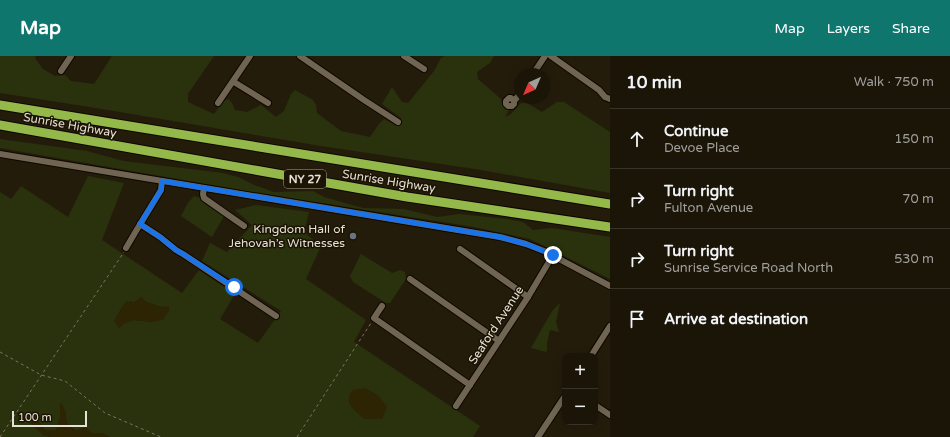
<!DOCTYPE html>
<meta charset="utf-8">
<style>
:root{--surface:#1b1508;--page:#241e12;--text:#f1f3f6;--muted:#a09f9c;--line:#393429;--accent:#0f766e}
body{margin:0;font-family:"Varela Round",sans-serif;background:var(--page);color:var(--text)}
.controls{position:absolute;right:12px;bottom:12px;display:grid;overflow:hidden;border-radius:8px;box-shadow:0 2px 10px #0003}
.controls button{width:36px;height:36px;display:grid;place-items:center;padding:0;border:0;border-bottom:1px solid var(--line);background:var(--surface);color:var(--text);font:20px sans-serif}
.compass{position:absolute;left:514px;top:12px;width:36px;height:36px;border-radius:50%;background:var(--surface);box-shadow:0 2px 10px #0003;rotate:224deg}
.scale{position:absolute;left:12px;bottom:10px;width:75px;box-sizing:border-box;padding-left:4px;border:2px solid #e6e0d5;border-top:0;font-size:11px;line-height:14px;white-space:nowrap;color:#e6e0d5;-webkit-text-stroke:3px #1b1303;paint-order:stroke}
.stop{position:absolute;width:12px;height:12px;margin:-9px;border:3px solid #1a73e8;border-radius:50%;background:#fff}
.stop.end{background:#1a73e8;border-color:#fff;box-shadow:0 1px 4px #0008}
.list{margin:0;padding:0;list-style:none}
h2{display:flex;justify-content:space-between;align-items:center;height:52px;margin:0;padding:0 16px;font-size:17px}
h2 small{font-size:13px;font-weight:400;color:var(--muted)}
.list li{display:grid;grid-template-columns:26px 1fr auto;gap:12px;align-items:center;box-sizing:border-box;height:60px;padding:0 16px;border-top:1px solid var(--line)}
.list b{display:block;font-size:15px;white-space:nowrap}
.list p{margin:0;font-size:13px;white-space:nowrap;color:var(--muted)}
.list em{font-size:13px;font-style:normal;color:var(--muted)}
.icon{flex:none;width:22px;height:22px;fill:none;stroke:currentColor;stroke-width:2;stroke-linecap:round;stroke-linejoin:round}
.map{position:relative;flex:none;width:610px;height:381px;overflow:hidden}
header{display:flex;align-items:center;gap:24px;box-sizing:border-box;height:56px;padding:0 20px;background:var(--accent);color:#fff}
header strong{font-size:19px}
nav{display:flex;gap:22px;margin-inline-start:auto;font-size:14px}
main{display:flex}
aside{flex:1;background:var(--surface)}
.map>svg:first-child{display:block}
.green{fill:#29320c;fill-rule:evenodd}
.sand{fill:#2c2403}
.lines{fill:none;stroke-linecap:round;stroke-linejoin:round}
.minor-casing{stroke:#0d0600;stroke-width:8}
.highway-casing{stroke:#0d0600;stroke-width:11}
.path{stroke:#7a7365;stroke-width:1;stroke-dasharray:3 3;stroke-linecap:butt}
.minor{stroke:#6f6552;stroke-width:6}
.highway{stroke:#94b849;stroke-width:9}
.route{stroke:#1a73e8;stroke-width:5}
.worship-dot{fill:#6b7280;stroke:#1b1303;stroke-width:1.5}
.labels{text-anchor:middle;stroke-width:3;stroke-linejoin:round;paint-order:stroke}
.shield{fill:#1b1303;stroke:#a9a296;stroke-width:1}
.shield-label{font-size:11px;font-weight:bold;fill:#e6e0d5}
.street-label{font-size:12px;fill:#e6e0d5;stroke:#1b1303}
.poi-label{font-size:12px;fill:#e6e0d5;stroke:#1b1303;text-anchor:end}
</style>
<header>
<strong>Map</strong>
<nav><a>Map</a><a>Layers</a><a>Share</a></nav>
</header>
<main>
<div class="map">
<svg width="610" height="381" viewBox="0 0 610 381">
<rect width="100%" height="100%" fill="#241c0b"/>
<g class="green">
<path d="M0 0H36L35 2 43 13 55 20 65 19 71 25 94 28 112 0H214L188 38V46L192 48 214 58 224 45 228 43 232 47 235 54 247 56 261 49 276 61 284 55 291 38 295 34 313 44 316 49 317 57 341 75 370 81 379 68 384 63 397 70 401 66V62L382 48 392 31 402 46 408 47 434 15 441 2 445 0H494L490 7 477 16 478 23 501 43 502 48 509 54 505 61 511 58 521 47H527L542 56 557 46H564L610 76V137L475 113 321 90 102 53 0 37Z"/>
<path d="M0 83 87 95 124 105 223 117 238 121 254 129 274 136 313 135 324 141 363 152 404 153 437 161 459 158 507 163 523 166 533 174 552 172 610 181V223L530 183 474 171 258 137 0 92Z"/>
<path d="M88 120 124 127 102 184 182 237 199 214 235 238 220 263 258 287 281 255 202 205 210 187 227 196 252 169 235 154 256 149 309 156 304 176 321 190 306 223 366 264 354 286 480 370 473 381H110L101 377 93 378 76 375 67 367 65 355 61 347 60 362 56 375 45 374 43 379 51 381H0V136L11 143 21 130 68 161ZM141 241 146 246 161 251 153 266 134 264 125 267 130 245 134 247Z"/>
<path d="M194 140 200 142 206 149 224 160 212 181 181 160 188 147Z"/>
<path d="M361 198 392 217 400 214 405 216 406 223 390 247H386L353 226 350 220Z"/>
<path d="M560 247 556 266 559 276 550 274 547 287V294L546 296 531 292 552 255Z"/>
</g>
<g class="sand">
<path d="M141 241 146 246 161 251 169 250V255L163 264 153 266 134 264 125 267 119 272 114 265 120 254 126 245 134 247Z"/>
<path d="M365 332 379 340 387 351 382 363H364C355 354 342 347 353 334Z"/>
<path d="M60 347 65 355 67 367 75 375 85 371 93 378 101 377 110 381H51L43 379 30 367 38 364 45 374H56L60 362Z"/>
</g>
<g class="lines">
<defs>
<g id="minor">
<path d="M300 0 364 44 398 66"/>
<path d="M404 0 424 13"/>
<path d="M551 0 599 34 605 41 610 43"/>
<path d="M61 15 71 0"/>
<path d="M533 18 545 0"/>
<path d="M234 26 268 47"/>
<path d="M514 45 511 42H509L506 45V48L508 50H512L514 48V45L520 38"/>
<path d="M218 47 250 0"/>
<path d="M0 98 500 181 526 188 544 195 610 230"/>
<path d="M204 132 203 138 204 142 231 161 244 170"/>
<path d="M140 168 160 181 176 194 183 198 276 260"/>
<path d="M126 192 136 175 161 134 162 125"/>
<path d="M460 193 528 241"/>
<path d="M410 223 499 285"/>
<path d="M382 250 374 262 470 329"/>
<path d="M591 300 610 270"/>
<path d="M595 349 610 359"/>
<path d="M456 350 528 241 553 199"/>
<path d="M538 381 565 340"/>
</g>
<g id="highway">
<path d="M0 49 610 148"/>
<path d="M0 69 407 141 610 171"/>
</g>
</defs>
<use href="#minor" class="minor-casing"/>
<use href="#highway" class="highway-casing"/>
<g class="path">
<path d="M0 296 41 319 65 325 105 357 161 381"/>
<path d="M0 381 124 196"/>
<path d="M297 381 371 267"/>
</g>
<use href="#minor" class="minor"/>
<use href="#highway" class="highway"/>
</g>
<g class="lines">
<path class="route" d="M234 231 183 198 176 194 160 181 140 168 161 134 162 125 500 181 526 188 553 199"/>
</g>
<circle class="worship-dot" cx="353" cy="180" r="4"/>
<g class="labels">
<rect class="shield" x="284" y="114" width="42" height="18" rx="3"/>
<g class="shield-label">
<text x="305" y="127">NY 27</text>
</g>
<g class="street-label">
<text transform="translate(70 69) rotate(10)" y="4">Sunrise Highway</text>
<text transform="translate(389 125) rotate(9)" y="4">Sunrise Highway</text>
<text transform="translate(496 269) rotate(-57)" y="4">Seaford Avenue</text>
</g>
<g class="poi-label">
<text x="345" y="177">Kingdom Hall of<tspan x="345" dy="14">Jehovah’s Witnesses</tspan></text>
</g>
</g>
</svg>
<div class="controls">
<button>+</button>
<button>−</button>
</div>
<svg class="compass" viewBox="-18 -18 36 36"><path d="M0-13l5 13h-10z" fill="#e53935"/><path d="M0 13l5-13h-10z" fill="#a09f9c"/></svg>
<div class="scale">100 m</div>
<div class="stop" style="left:234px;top:231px"></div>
<div class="stop end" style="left:553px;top:199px"></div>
</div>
<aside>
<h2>10 min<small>Walk · 750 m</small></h2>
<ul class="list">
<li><svg class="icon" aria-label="ahead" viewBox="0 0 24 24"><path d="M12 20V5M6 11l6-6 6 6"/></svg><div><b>Continue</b><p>Devoe Place</p></div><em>150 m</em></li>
<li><svg class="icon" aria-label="right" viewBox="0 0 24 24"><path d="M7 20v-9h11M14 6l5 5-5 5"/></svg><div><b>Turn right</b><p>Fulton Avenue</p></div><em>70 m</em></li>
<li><svg class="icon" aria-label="right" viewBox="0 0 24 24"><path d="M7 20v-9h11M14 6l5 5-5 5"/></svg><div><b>Turn right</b><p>Sunrise Service Road North</p></div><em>530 m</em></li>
<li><svg class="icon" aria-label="arrive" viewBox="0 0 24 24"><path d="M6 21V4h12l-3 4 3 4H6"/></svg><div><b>Arrive at destination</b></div></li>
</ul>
</aside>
</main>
